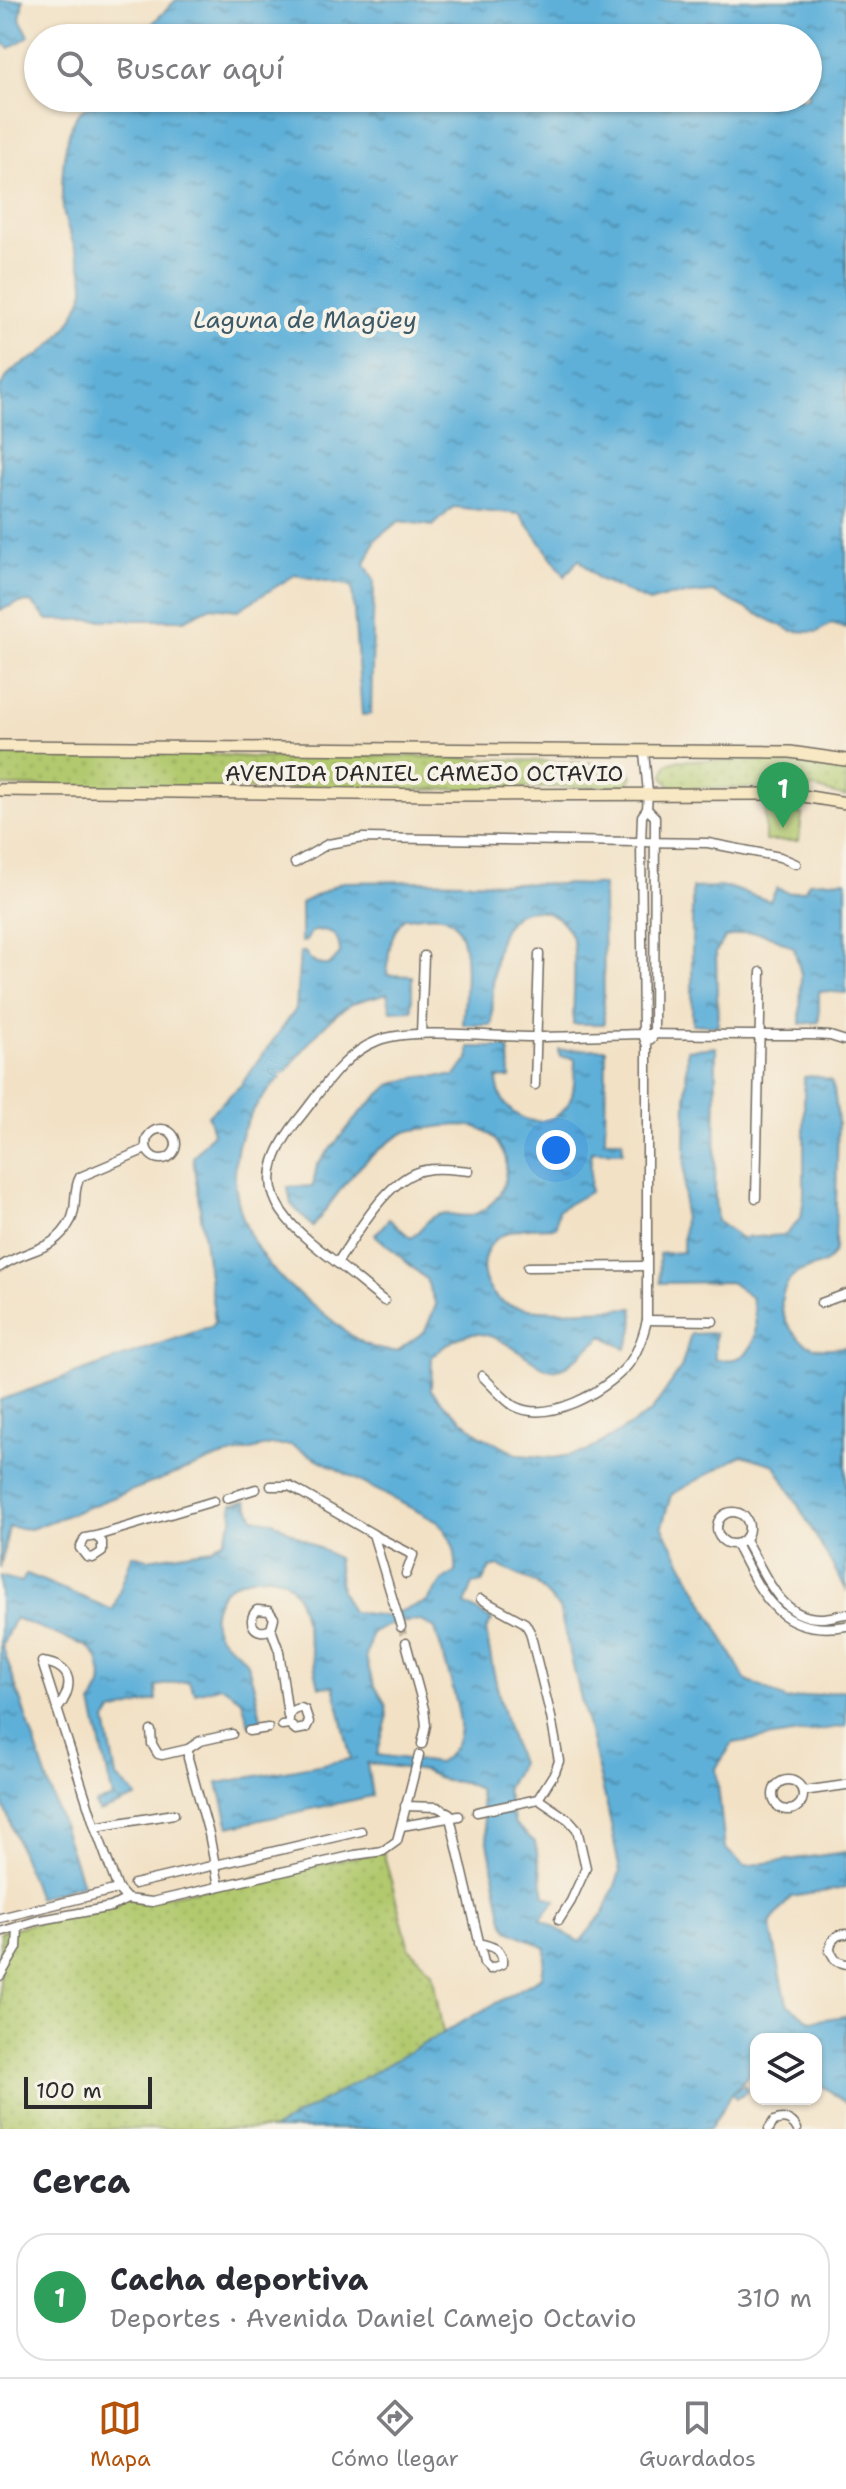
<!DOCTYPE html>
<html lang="es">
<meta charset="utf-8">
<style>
:root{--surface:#fff;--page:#f2f2f3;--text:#2b2b33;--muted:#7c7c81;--line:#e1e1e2;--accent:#b45309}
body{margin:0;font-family:"Shantell Sans",sans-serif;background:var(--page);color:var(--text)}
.controls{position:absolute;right:24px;bottom:24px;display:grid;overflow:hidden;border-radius:16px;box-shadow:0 2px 6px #0004}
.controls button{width:72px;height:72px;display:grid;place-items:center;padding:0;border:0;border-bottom:2px solid var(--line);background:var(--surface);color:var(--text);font:40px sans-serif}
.scale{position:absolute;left:24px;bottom:20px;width:128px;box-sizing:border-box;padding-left:8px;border:4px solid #2b2b2b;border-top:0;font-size:22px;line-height:28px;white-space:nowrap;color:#2b2b2b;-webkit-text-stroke:6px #f7f3e8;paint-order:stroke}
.you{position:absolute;left:556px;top:1150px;width:28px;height:28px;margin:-20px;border:6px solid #fff;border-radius:50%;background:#1a73e8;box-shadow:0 0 0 12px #1a73e833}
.badge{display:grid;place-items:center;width:52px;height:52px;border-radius:50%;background:var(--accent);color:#fff;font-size:26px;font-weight:700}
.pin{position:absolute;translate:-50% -66px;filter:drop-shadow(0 2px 4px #0008)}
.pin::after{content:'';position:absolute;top:42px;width:28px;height:24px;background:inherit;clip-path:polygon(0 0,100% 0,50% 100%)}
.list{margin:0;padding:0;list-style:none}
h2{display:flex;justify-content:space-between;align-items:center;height:104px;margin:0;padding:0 32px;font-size:34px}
h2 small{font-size:26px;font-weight:400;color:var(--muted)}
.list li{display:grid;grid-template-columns:52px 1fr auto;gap:24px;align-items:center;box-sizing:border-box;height:128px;margin:0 16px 16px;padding:0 16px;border:2px solid var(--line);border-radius:32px}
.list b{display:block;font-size:30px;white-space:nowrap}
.list p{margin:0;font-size:26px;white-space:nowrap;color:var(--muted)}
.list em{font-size:26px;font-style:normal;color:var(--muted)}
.icon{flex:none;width:44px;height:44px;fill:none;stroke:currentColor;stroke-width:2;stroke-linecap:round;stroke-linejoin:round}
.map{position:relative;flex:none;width:846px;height:2129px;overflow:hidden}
.search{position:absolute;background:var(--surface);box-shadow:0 2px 6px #0004;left:24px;right:24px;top:24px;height:88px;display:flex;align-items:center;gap:20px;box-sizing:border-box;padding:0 28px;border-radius:44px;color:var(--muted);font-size:30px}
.sheet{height:248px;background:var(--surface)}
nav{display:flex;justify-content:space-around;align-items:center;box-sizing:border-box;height:112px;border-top:2px solid var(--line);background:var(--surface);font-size:22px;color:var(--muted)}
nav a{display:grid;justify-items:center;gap:4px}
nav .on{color:var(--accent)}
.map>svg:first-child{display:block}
.green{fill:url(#green-dots);stroke:#6e7a4c;stroke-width:2}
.pitch{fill:#b2c96e;stroke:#6e7a4c;stroke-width:2}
.water{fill:url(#water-ripples);stroke:#446e82;stroke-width:2;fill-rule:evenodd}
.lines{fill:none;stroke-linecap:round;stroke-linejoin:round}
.minor-tunnel{stroke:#cabda6;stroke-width:8;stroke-dasharray:8 4;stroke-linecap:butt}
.minor-casing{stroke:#716b61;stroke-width:11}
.secondary-casing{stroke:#716b61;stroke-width:14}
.minor{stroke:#fff;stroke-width:8}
.secondary{stroke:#f8e8c3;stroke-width:11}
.labels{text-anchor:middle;stroke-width:8;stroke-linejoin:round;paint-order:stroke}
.street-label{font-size:22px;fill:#2b2b2b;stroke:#f7f3e8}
.water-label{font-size:24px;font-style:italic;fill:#3d5a68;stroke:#f7f3e8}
</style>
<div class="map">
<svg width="846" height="2129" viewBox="0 0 846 2129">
<defs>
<pattern id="green-dots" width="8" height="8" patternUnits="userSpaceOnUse" patternTransform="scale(2)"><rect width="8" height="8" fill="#b2c96e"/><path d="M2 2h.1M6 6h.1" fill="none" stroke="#99ad5f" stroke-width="1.8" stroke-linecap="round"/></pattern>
<pattern id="water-ripples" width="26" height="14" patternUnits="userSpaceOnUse" patternTransform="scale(2)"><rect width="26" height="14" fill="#5eb0d9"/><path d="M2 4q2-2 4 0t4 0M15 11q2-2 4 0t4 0" fill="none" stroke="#4e8fb0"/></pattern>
</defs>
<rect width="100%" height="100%" fill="#f7f3e8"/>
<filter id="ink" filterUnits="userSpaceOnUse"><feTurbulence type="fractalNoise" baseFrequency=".0125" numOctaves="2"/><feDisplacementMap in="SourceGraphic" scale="16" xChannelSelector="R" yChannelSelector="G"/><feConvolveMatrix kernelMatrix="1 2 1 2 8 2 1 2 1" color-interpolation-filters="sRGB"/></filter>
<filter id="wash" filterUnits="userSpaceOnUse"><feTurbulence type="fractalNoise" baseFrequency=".006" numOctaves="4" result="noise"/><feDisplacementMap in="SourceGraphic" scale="32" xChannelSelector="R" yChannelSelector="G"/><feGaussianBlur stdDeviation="1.8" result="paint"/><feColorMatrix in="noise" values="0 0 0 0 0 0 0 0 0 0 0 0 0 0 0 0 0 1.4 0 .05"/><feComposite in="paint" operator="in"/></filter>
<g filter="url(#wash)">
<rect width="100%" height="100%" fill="#f2e1c5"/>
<g class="green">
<path d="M179 752 262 758 337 755 406 756 624 764 632 776 627 786 401 790 0 786V755Z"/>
<path d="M680 760 799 761 846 770V797L814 788H671L663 776 667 764Z"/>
<path d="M383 1851 409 1948 432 1972 443 2033 273 2129H0V1932L79 1911 122 1895 140 1902Z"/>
</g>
<path class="pitch" d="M765 811 802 814 799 841H765Z"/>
<g class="water">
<path d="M0 0H23L20 19 29 36 10 48 0 41Z"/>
<path d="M176 0H846V628L832 623 817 632 792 631 713 592 669 596 649 602 598 579 579 559 565 576 520 514 453 507 433 526 399 521 376 539 365 564 374 580 371 714 362 715 352 586 295 575 238 610 211 607 184 620H48L31 602 18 603 0 610V388C14 363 18 368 40 354 60 340 75 318 83 295 89 275 70 239 65 219 59 195 62 131 80 112 86 106 99 103 106 98H808V38H138Z"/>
<path d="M846 880V993L819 991V1022L800 1024 801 974 794 948C768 933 753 927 725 938L716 952 718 1026 692 1024V888L727 887 770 901 777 888 789 893 805 890 809 882Z"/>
<path d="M420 881 603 885 604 1024H573C573 1007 577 950 572 938 566 923 557 914 541 911 486 901 494 991 492 1025H463C464 999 476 923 442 916 430 914 416 917 404 918 388 938 389 950 387 975L412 976V1010L391 1011 387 993C376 997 363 999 352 1004 328 1016 305 1048 288 1069 273 1085 256 1102 247 1122 220 1175 241 1237 281 1278 292 1290 306 1299 318 1309 344 1329 363 1352 397 1351L425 1331 436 1305 426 1279 375 1235 389 1219 411 1238C419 1232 426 1221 433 1217 454 1205 464 1231 495 1200 504 1190 506 1179 506 1166 507 1157 503 1152 498 1144 485 1121 455 1124 431 1128 422 1129 410 1129 402 1134 362 1156 339 1191 313 1227L291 1204 288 1187 313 1186 317 1165 360 1113 390 1085 421 1076H455L469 1059V1047H506L509 1051 510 1078H497C498 1118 546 1138 568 1104 576 1091 574 1074 575 1060L573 1058 560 1057 559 1050 606 1049 605 1140H622L623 1152 591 1151 590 1192 558 1210 556 1227C538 1228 517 1226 501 1236 473 1252 480 1294 509 1305 540 1315 599 1309 633 1308 635 1323 633 1336 626 1349L603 1336C591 1345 571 1366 558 1369 548 1372 543 1367 535 1362 494 1335 473 1317 432 1357L431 1390 446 1406 481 1436 519 1455 554 1458 586 1452 650 1413 681 1368 691 1334 715 1333V1359C759 1366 760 1329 751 1297L730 1282 660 1283 659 1254 683 1252 687 1050 716 1047 715 1199 717 1221 741 1238 785 1235 801 1218 804 1196V1077C815 1075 821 1077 831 1081L834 1089 838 1120 835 1250C823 1277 797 1258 784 1290 775 1312 793 1340 814 1347 823 1350 836 1347 846 1347V1589L775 1465 742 1455 671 1495 662 1526 745 1679 787 1700 846 1690V1726L733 1743 716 1768 725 1848 744 1866 846 1852V1888L791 1897 770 1923 787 2004 811 2021 846 2016V2103L816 2081V2039H756V2067L733 2092 744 2085 748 2090 737 2098 732 2093 710 2129H273L542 1977 546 1948 508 1930 502 1916 478 1789 464 1782 445 1781 424 1771 367 1763 372 1796 229 1827 218 1783 351 1759 334 1686 319 1687C315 1669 311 1651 307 1633 298 1589 291 1565 240 1581 226 1586 216 1598 214 1613 210 1643 236 1643 246 1662 254 1679 257 1703 262 1722L249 1725 242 1700 221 1686 195 1693 188 1681 156 1686 157 1700 112 1712 106 1721 116 1777 134 1793 136 1798 99 1812 95 1804 113 1798 92 1704 101 1686 102 1676 98 1658 88 1647 15 1618 2 1645 82 1884 38 1898 0 1795V1576L21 1582 27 1574 113 1610 132 1555 148 1559 211 1549 224 1540 232 1521V1504L246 1501 254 1518 271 1521 337 1558 341 1591 352 1612 386 1616 427 1602 442 1581 456 1572C457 1551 452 1537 438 1522L291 1445H271L214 1459 31 1529 9 1527 0 1569V1400L212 1326 215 1321 193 1157 213 1133 208 1115 240 1086 296 1009 300 952H305C311 963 318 966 330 965L340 954C340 935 330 926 311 932L306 941 301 942V903L342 882ZM499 1566 536 1583 559 1608 608 1810 620 1872 605 1911 580 1942 541 1919 556 1900 545 1896 535 1842 515 1824 506 1790 520 1763C504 1721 493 1675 486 1630L492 1620 465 1604 473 1584 482 1582 490 1568ZM420 1620 435 1629C441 1647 461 1711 460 1727 459 1744 451 1754 438 1763L377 1755 387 1719 386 1705 372 1681 366 1657 371 1634 388 1625Z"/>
</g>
</g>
<g filter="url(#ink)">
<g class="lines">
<path class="minor-tunnel" d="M401 1627 406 1643"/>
<defs>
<g id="minor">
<path d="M647 809 655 817 654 1035 651 1039"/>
<path d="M295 863 328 844 363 838 708 843 780 857 796 864"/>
<path d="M421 1034 424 956"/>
<path d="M535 1085 539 954"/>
<circle cx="161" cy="1144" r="15"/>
<path d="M756 1198 761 972"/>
<path d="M337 1263C357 1234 388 1176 425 1170 439 1167 455 1170 469 1171"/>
<path d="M0 1267C26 1248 54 1253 71 1220 78 1206 72 1191 80 1177L146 1149"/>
<path d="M528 1267 646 1266"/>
<path d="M384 1301C366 1287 350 1273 332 1259 273 1214 246 1183 301 1116 322 1090 343 1054 377 1041 412 1027 493 1037 534 1037 572 1037 610 1034 649 1034 703 1035 757 1035 812 1035L830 1036 846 1041"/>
<path d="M821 1303 846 1294"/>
<path d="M647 1320 713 1321"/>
<path d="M482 1376C492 1385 503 1399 514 1406 548 1424 604 1392 627 1366 638 1353 643 1337 647 1320V1046L643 1035 641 843 642 816 647 809 648 793 644 752"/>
<path d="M271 1486H289L297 1490 373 1534 401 1627"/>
<path d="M227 1498 256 1489"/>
<circle cx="733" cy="1528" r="16"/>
<path d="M374 1535 413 1555 406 1574"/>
<path d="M96 1536 102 1542V1552L93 1558 87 1557 80 1548 85 1538 96 1536 214 1501"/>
<path d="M745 1540C764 1570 778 1619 821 1618 829 1618 838 1615 846 1614"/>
<path d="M736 1544C762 1595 779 1637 846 1626"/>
<path d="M271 1629C256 1637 245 1622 257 1610L269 1611 274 1618 271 1629 279 1651 288 1716"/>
<path d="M406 1643 424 1709 426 1725 422 1744"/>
<path d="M57 1710C75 1686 73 1666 42 1662L95 1827 118 1889 127 1899 152 1902 355 1855 383 1851 397 1841 419 1755"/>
<path d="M282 1725 289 1724 296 1730 306 1728 309 1722 305 1710 301 1708C291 1709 288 1714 289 1724"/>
<path d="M151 1731 152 1744 158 1754 162 1755 188 1749"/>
<path d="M249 1731 268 1728"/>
<circle cx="788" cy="1795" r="15"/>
<path d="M803 1791 846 1785"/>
<path d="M538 1799 569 1820 577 1829 586 1868 571 1901 559 1920"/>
<path d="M405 1806 437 1807 449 1813 484 1963 490 1969 502 1964C504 1948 492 1947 479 1943"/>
<path d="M477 1812 538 1799 555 1772 559 1761 551 1717 530 1632 525 1623 481 1599"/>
<path d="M402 1826 459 1816"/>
<path d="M95 1827 174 1814"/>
<path d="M134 1884 361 1831"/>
<path d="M219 1886 209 1834 188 1758V1749L200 1741 232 1734"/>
<path d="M0 1918 118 1889"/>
<path d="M0 1932 36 1921 111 1907 127 1899"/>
<path d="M846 1934C835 1934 830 1941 830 1951L836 1961 846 1964"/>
<path d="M0 1976 17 1948 18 1927"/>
<path d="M769 2129 774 2121C784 2117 792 2119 797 2129"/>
</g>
<g id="secondary">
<path d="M0 746 790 752 846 760"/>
<path d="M0 790 440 795 791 794 846 803"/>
</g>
</defs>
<use href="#minor" class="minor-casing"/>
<use href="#secondary" class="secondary-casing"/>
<use href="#minor" class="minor"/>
<use href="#secondary" class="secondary"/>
</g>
</g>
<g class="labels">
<g class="street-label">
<text x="424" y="781">AVENIDA DANIEL CAMEJO OCTAVIO</text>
</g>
<g class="water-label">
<text x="305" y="328">Laguna de Magüey</text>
</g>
</g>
</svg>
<div class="controls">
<button><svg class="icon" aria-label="layers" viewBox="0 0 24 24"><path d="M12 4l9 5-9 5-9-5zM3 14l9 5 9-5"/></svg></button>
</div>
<div class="scale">100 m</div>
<div class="you"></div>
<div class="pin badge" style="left:783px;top:828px;background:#2e9e5b">1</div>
<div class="search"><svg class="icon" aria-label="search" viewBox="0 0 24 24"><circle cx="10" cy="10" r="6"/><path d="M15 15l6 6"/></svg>Buscar aquí</div>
</div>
<section class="sheet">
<h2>Cerca<small></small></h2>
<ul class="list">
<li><span class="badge" style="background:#2e9e5b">1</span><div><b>Cacha deportiva</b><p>Deportes · Avenida Daniel Camejo Octavio</p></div><em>310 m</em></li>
</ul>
</section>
<nav>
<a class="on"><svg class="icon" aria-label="map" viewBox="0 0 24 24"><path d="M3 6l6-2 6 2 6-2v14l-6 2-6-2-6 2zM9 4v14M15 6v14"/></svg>Mapa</a>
<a><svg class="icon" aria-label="directions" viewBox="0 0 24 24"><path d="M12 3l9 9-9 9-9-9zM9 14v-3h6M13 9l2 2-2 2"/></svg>Cómo llegar</a>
<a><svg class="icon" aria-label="saved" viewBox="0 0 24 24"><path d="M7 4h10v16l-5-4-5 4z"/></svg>Guardados</a>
</nav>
